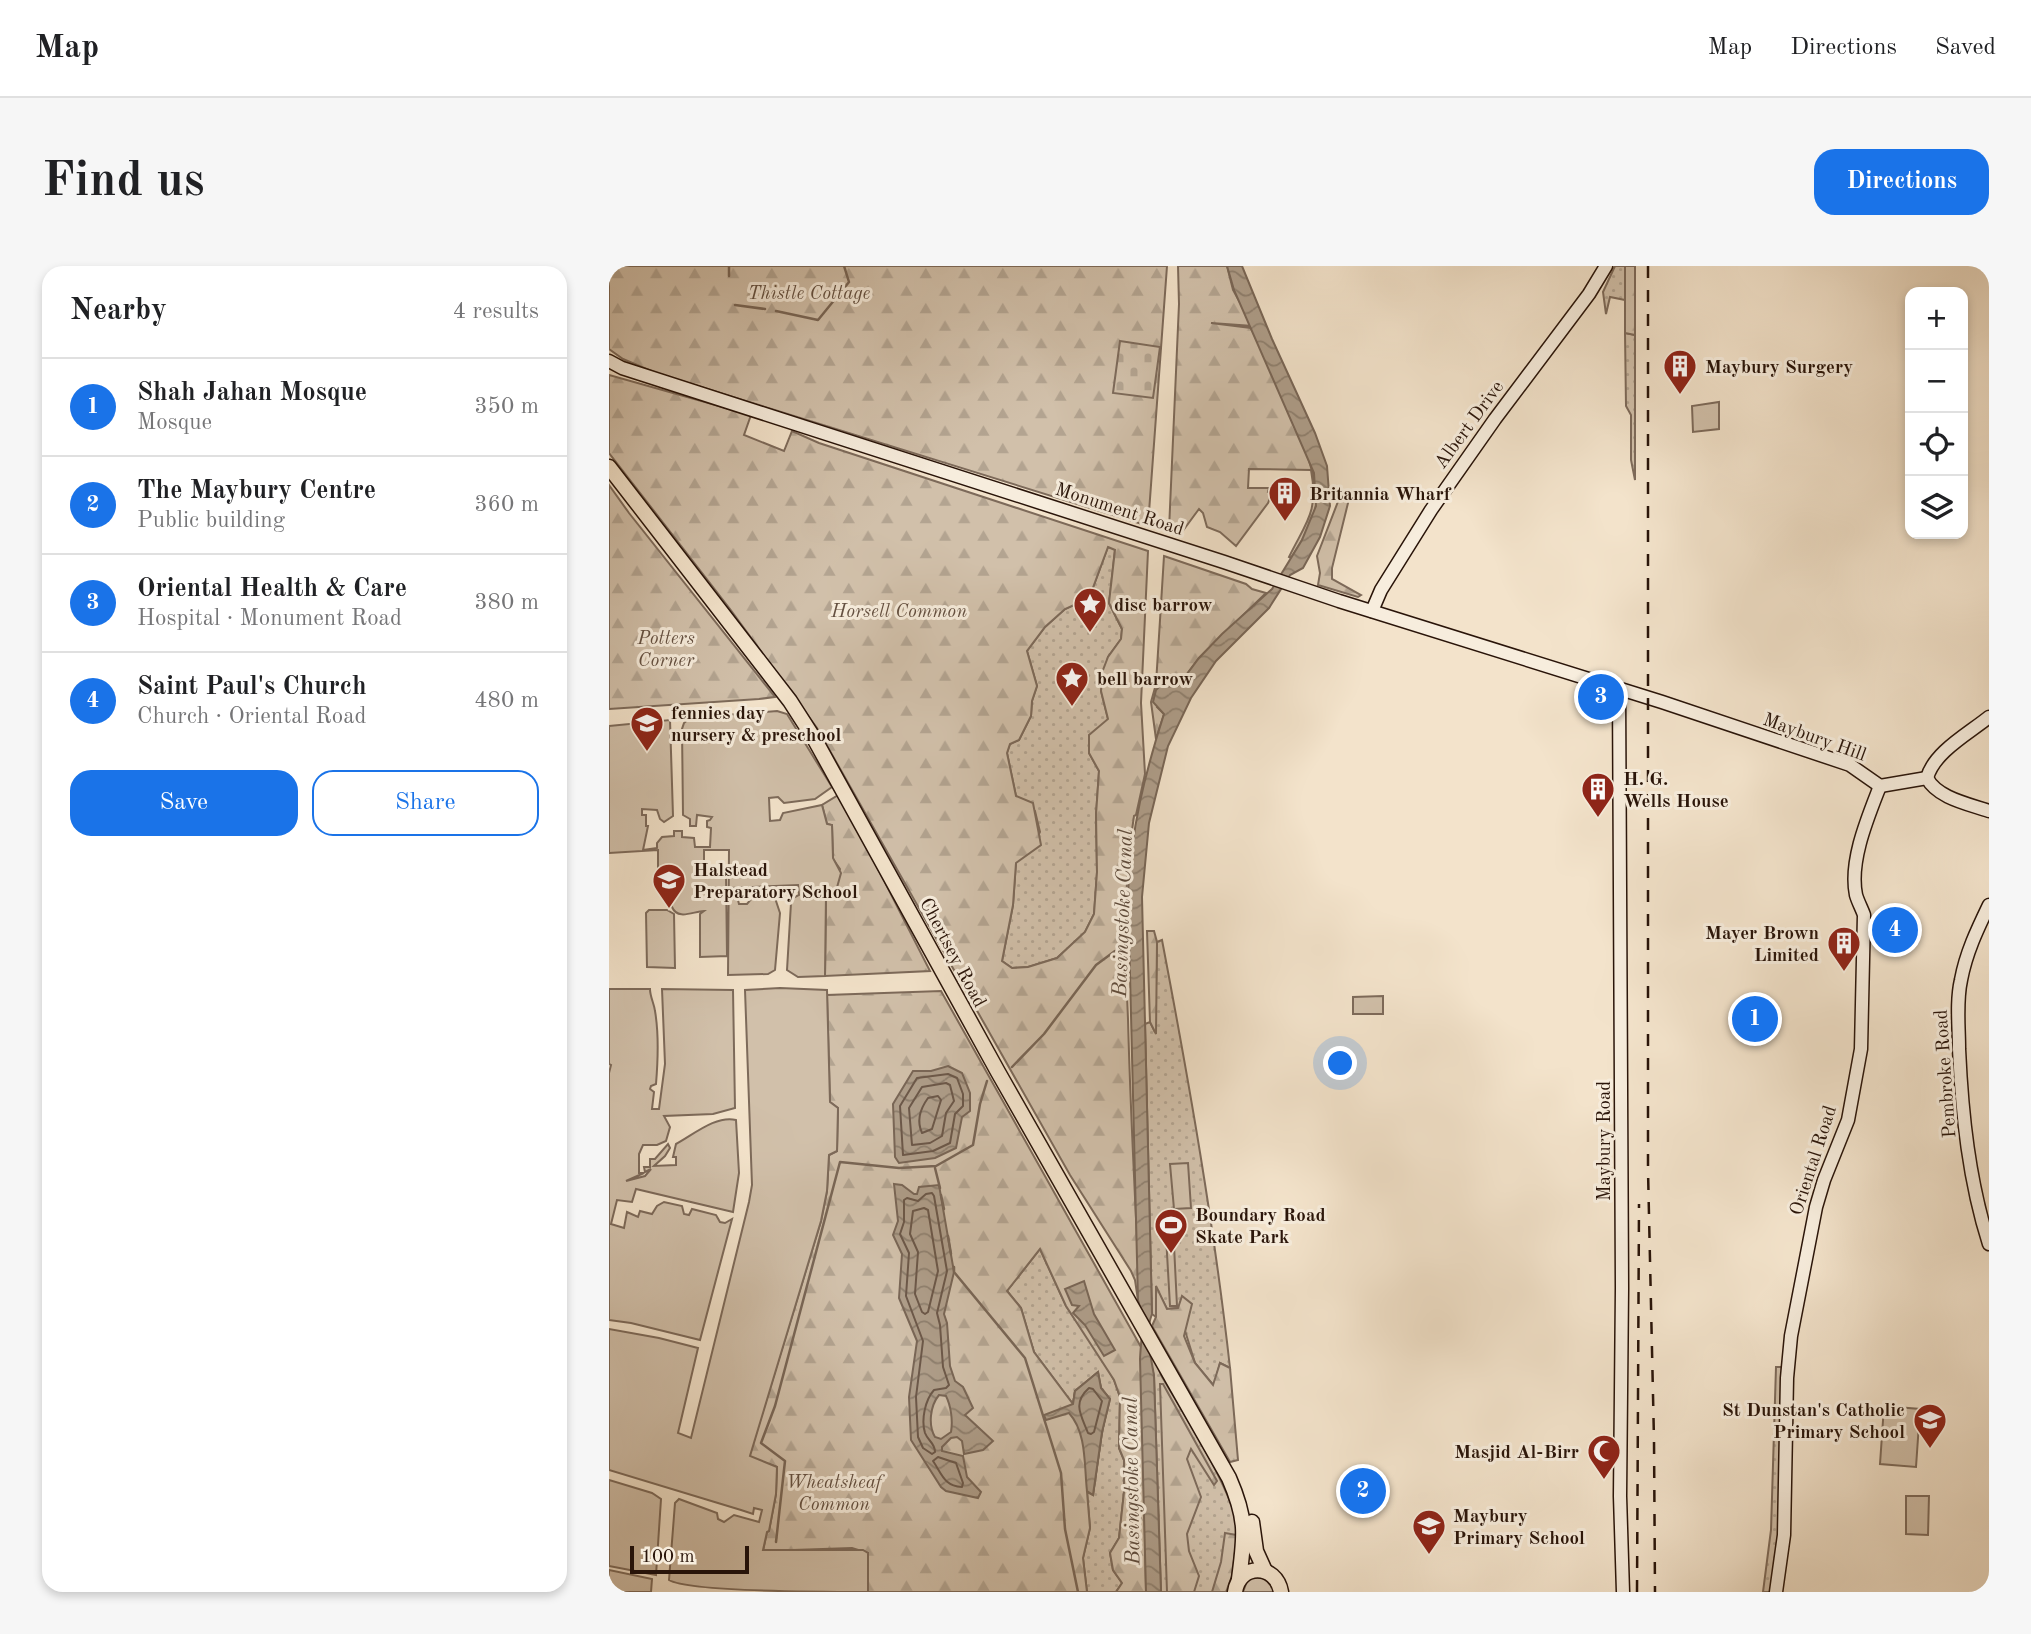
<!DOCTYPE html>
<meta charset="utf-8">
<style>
:root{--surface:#fff;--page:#f6f6f6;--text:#202124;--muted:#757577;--line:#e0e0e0;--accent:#1a73e8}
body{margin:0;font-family:"Old Standard TT",serif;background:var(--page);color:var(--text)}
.controls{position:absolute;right:21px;top:21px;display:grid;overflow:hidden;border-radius:14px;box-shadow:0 4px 10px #0003}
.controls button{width:63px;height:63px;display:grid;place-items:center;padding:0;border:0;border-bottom:2px solid var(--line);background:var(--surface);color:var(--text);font:35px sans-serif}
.scale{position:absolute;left:21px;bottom:18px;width:119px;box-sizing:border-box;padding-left:7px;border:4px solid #291409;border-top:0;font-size:19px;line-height:24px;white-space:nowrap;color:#291409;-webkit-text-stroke:5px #f7eddd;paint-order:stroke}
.you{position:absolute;left:732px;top:798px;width:24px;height:24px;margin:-18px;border:5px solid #fff;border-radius:50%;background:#1a73e8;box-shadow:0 0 0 10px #1a73e833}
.badge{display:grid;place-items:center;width:46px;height:46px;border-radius:50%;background:var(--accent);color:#fff;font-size:23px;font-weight:700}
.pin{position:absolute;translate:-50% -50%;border:4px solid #fff;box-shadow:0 2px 7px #0006}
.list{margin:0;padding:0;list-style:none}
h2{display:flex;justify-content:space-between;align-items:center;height:91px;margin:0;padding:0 28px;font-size:30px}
h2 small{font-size:23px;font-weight:400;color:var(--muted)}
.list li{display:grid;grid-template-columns:46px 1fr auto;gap:21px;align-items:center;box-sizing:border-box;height:98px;padding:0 28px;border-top:2px solid var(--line)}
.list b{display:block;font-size:26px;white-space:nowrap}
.list p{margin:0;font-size:23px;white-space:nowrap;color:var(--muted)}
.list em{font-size:23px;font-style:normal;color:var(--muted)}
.actions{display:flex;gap:14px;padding:21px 28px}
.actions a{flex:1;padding:16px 0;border:2px solid var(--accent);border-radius:21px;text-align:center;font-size:24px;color:var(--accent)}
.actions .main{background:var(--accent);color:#fff}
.icon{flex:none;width:38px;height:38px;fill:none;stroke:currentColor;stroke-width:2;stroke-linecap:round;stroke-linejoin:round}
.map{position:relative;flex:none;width:1380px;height:1326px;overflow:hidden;border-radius:21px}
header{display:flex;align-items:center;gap:42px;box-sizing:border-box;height:98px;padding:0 35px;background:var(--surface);border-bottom:2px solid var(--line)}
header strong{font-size:33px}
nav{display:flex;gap:38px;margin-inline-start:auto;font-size:24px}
.intro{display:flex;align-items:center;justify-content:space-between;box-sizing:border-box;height:168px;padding:0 42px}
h1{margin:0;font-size:49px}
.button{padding:18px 32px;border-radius:21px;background:var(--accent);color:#fff;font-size:24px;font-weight:700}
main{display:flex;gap:42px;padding:0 42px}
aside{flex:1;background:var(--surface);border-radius:21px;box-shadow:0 4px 10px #0003}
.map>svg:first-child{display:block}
.grass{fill:url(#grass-dots);stroke:#7d6a5a;stroke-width:2}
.forest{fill:url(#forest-firs);stroke:#7d6a5a;stroke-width:2;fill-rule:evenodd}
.cemetery{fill:url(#cemetery-stones);stroke:#7d6a5a;stroke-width:2}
.green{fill:#d1c0aa;stroke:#7d6a5a;stroke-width:2}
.water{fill:url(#water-waves);stroke:#796656;stroke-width:2;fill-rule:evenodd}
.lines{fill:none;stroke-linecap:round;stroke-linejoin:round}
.shore{stroke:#6c5849;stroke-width:2}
.stream{stroke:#796656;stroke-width:2.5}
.secondary-casing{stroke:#291409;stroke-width:15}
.primary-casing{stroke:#291409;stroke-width:17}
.secondary{stroke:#f7eddd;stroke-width:12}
.primary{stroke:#f3e3cb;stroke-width:14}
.rail{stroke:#291409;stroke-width:2.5;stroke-dasharray:12 12;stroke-linecap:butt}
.labels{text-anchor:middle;stroke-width:6;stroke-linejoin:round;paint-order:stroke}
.park-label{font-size:19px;font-style:italic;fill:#645041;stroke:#f7eddd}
.poi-label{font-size:19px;font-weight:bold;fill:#291409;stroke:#f7eddd;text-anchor:start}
.street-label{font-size:19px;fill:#291409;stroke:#f7eddd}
.water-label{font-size:21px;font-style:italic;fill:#5e4b3c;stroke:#f7eddd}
</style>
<header>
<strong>Map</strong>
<nav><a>Map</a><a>Directions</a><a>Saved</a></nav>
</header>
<div class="intro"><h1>Find us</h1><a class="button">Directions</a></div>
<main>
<aside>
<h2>Nearby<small>4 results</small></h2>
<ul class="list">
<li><span class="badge">1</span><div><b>Shah Jahan Mosque</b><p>Mosque</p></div><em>350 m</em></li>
<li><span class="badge">2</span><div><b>The Maybury Centre</b><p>Public building</p></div><em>360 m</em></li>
<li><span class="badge">3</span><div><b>Oriental Health &amp; Care</b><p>Hospital · Monument Road</p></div><em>380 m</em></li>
<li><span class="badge">4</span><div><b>Saint Paul's Church</b><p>Church · Oriental Road</p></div><em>480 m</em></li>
</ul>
<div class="actions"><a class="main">Save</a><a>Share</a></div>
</aside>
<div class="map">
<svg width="1380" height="1326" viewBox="0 0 1380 1326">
<defs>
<pattern id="grass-dots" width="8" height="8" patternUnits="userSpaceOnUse" patternTransform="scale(1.75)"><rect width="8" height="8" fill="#d1c0aa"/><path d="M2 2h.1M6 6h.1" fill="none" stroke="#b3a491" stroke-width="1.8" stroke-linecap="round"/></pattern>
<pattern id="forest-firs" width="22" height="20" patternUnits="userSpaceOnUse" patternTransform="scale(1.75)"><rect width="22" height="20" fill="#d1c0aa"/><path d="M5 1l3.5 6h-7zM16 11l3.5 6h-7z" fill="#b3a491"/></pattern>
<pattern id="cemetery-stones" width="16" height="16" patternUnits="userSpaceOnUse" patternTransform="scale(1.75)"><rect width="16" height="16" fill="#d1c0aa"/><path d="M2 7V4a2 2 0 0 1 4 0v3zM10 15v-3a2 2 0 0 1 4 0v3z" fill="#b3a491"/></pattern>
<pattern id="water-waves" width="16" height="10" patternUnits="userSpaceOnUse" patternTransform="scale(1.75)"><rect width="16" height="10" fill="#ae9d89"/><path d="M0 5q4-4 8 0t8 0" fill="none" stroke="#8e7f6e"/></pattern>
</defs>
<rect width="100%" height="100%" fill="#f3e3cb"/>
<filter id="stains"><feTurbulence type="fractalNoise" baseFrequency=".00286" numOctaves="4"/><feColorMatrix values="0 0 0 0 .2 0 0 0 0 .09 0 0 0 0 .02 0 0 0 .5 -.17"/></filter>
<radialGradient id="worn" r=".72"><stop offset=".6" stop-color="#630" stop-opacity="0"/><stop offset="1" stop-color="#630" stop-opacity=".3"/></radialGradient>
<g class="grass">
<path d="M1006 0H1016V34L1001 31 997 48 994 26Z"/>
<path d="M1016 67 1026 69V214L1022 194V149L1017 140Z"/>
<path d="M499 281 506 283 500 337 513 363 512 373 499 391 492 425 499 453 480 487 490 505 487 549 488 606 485 648 476 666 448 692 419 701 403 702 393 695 404 639 407 596 422 584 431 566 426 545 407 530 398 487 401 478 410 474 422 450 423 435 428 420 418 385 436 361 456 343 474 335 482 327Z"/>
<path d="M553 674C580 816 605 958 621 1102L611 1097 605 1120 586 1097 569 1042 558 1043 547 1022V1051L543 1048 536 758 541 756 546 766 548 676Z"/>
<path d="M431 983 457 1040 497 1099 505 1114 511 1131 510 1182 515 1194V1226L510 1272 501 1287 504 1304 513 1317 507 1326H478L474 1292 481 1262 478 1225 484 1228 493 1166 500 1133 492 1122 488 1107 466 1125 464 1138 425 1086 412 1042 398 1025Z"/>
<path d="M545 1089 552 1109C572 1144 629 1231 629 1268 630 1287 622 1307 620 1326H552L545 1110 540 1090Z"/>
<path d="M1167 1101H1176L1173 1253 1164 1326H1154L1162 1264Z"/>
</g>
<g class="forest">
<path d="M0 0H558L539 260 47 107 14 93 0 83Z"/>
<path d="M569 0H618L624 24 644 60 602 57 642 62C661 103 711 196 707 238 705 257 692 276 682 292L680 291C697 256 710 246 702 204L640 203 639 222H660L659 226 663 227 659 237 627 280 611 266 598 261 594 247 590 243 573 266 560 264 570 38Z"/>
<path d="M1016 0H1026V69L1016 67Z"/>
<path d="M0 109 142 149 135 169 175 185 183 165 210 177 539 285 532 437 536 508 527 549 525 550C514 617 516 685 519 753 521 833 525 913 529 993V1034L526 1014 522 1005 461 909 208 462 121 343 0 187ZM499 281 506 284 500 337 513 363 512 373 499 391 494 404 492 425 499 453 480 469V487L490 505 487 549 488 606 485 648 476 666 448 692 419 701 403 702 393 695 404 639 407 597 432 579 424 537 407 530 398 487 401 478 410 474 422 450 423 435 428 420 418 385 436 361 456 343 474 335 482 327Z"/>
<path d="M0 219 20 247 166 431 150 433 0 443Z"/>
<path d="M730 233H740L723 302V313L752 329 749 331 709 319 711 307 708 290Z"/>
<path d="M555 290 637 318 643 323 657 327 590 392 569 420 559 419 548 441 555 448 547 473 542 436 547 418Z"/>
<path d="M231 528 321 705 216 710 217 627 231 603 224 593 223 559 218 558 213 539Z"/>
<path d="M538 665H545L548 676 547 768 541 756Z"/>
<path d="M332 725 532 1081 537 1326H507L513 1317 504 1304 501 1287 510 1272 515 1226V1194L510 1182 511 1131 505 1114 457 1040 431 983 398 1025 412 1042 425 1086 464 1138 466 1125 489 1106 492 1122 501 1133 493 1166 484 1229 478 1226 481 1262 474 1292 478 1326H259V1287L243 1282 154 1285 158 1266 160 1265 167 1228 168 1201 140 1191 212 955 218 925 220 889 228 885 229 842 221 836 218 729Z"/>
<path d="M547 1020 558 1043 569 1042 573 1030 583 1038 575 1070 586 1097 604 1119 611 1097 621 1102 629 1194 621 1196 543 1060 547 1051Z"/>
<path d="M551 1118H554L608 1215 605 1219 582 1183 578 1193 592 1231 578 1268 580 1285 590 1310 585 1326H558Z"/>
<path d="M616 1267 628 1269 623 1310 617 1326H603L612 1296Z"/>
</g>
<path class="cemetery" d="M511 75 551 81 544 132 504 127Z"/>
<g class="green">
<path d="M1110 136V163L1084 166 1083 140Z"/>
<path d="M168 445 178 448 223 521 206 533 175 537 169 531 160 532 161 555 171 554 174 547 213 539 218 558 223 559 224 592 232 607 227 625 217 628 216 710 189 711 178 704 182 637 184 632 190 629 189 619 121 622V632L129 634 130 638H138L143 632H166L171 647 166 704 159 708 119 709 120 584H95V606H117L118 690 91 691V648L95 645C85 645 69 655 63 641 61 637 62 633 60 629L49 626V584L0 587V460L61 454 64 550 55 556 51 553 48 544 33 543V549H37V560H39L34 584 48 582V577L53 571 65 570V565H73V571L85 572 86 581H101L102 562 98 561V555L101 554 103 551 88 549 87 560H81V553L74 549 73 463 75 457 81 452Z"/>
<path d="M40 644H58L65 648 66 702 38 701 37 647Z"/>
<path d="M171 722 218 724 221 836 229 842 228 885 220 889 218 925 212 955 141 1190 168 1201 167 1228 160 1265 158 1266 154 1284H254L259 1287V1326C224 1326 80 1326 60 1314L66 1237 70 1233 108 1247 109 1253 115 1256 125 1249 150 1256 153 1244 145 1242 144 1248 132 1244 0 1204V1063L50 1072 89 1082 69 1167 82 1172 140 936 143 919 136 724Z"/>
<path d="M0 723H41C41 731 45 737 46 745 50 768 49 794 47 818L42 820 41 823 45 826 43 843H50L56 798 53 723 124 724 126 842 104 848 55 850 61 861 57 875 48 879H34L30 888V907H35L17 915 36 910 42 903 36 906 35 901H41V893H46L59 878 61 882 56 890 45 900 67 899V891H64L67 878C84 869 107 849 127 854L130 907 124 946 27 923 23 936 8 934 2 958 15 962 18 946 29 951 31 945 43 948 48 940 55 936 73 940 75 948 80 949 83 943 107 949 111 956 116 957 123 953 91 1074 22 1057 0 1054V807L2 799 0 798Z"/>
<path d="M774 730V748H744V731Z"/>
<path d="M579 897 582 942 565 943 561 898Z"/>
<path d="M564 959 568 1040H561L557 970 554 969V960Z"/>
<path d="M1275 1140 1311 1143 1307 1201 1271 1198Z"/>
<path d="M0 1214 43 1227 52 1233 47 1309 0 1300Z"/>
<path d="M1297 1230H1320L1319 1269 1297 1268Z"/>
<path d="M0 1304 43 1313 42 1326H0Z"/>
<path d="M645 1311 660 1313 667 1326H634L638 1315Z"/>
</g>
<g class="water">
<path d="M618 0H633L663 73 706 167 718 200 721 240 711 271 694 302 681 309 660 342 607 395 582 432 559 480 540 557 533 631 543 1048C535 1069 542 1089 545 1110L552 1326H537L531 1093C532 1072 536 1055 529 1034L519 626C522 564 536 507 555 448L544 436 547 424 550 421 569 420 590 392 613 368 663 323 693 274 707 240 705 207 625 24Z"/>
<path d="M339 800 353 807 361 827V845L353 851 347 882 326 892 290 897 286 891 284 838 304 805H322Z"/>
<path d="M285 918 293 919 305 928H308L310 921 330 919 345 1006 335 1048 338 1057 341 1100 346 1115 354 1121 364 1142 356 1149 384 1175 374 1184 355 1188 353 1175 348 1171 342 1172 333 1181V1185L354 1190 358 1211 372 1226 369 1232 337 1225 332 1221 302 1174 300 1131 308 1075 290 1032 293 988 284 969 289 955ZM330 1129 337 1130C342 1140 344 1155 342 1166L332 1173 326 1171C319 1159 321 1140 330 1129Z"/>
<path d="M475 1015 485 1048 506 1084 495 1090 476 1059 464 1047 470 1040 463 1039 456 1023Z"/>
<path d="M489 1106 492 1122 501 1133 493 1166 484 1229 478 1225C475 1199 478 1167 460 1147L437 1154 435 1149 464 1138 466 1125Z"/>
</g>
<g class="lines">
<g class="shore">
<path d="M339 808 348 812 354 828V840L346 848 341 877 324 885 294 889 291 840 308 812Z"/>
<path d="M337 817 341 819 345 835 337 847 333 870 321 877 303 879 300 842 313 821Z"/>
<path d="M329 830 332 834 323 863 313 867C307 854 311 843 319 832Z"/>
<path d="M317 928 323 927 325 930 338 1005 328 1047 331 1059 334 1101 340 1119 337 1122 325 1124C316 1134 312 1154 316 1167 319 1175 326 1177 326 1186L323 1188 314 1182 309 1171 307 1131 314 1075 297 1030 300 987 291 968 295 956V934L298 932 309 935Z"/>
<path d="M315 942 319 944 329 1005 319 1046 316 1048 313 1046 306 1028 309 986 301 968 304 945Z"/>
<path d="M480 1122 484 1123 493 1135 485 1166 482 1168 479 1167C472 1149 463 1137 480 1122Z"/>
<path d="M329 1191 347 1197 354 1217 353 1221C335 1220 333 1208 324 1195Z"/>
</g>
<g class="stream">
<path d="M120 0V10"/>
<path d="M126 39 156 43"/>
<path d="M167 45 209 54 240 16 235 0"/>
<path d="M513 679 521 672"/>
<path d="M403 801 435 768 487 699 506 685"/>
<path d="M326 902 331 922"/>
<path d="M332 929 335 943"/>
<path d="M339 970 342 988"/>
<path d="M345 1001V1006L416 1092 452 1207 456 1263 469 1326"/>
<path d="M167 1276 176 1195 152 1177 166 1140 231 896 290 902 327 900 364 879 371 838 378 815"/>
</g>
<defs>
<g id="secondary">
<path d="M0 95 13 102 615 296 730 335 1053 436 1241 499 1271 520 1318 512"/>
<path d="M763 345 772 324 822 244 886 153 980 28 997 0"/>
<path d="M1010 423 1013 1022 1011 1230 1014 1326"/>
<path d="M1318 512C1325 486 1359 468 1380 451"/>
<path d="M1318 512C1328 532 1360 538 1380 545"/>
<path d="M1380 639C1368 664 1357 687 1352 714 1347 736 1350 760 1350 783 1353 849 1360 915 1380 978"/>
<path d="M1167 1326 1175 1269 1178 1112 1182 1070 1207 941 1215 914 1239 854 1252 783 1255 649C1253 643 1249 636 1247 629 1240 595 1259 551 1271 520"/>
</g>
<g id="primary">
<path d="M0 201 181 435 206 474 389 806 620 1212C638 1253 636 1269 630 1313"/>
<path d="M643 1256 647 1285 656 1305"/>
<path d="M626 1326C630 1297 667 1297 672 1326"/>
</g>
</defs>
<use href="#secondary" class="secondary-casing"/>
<use href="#primary" class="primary-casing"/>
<use href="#secondary" class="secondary"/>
<use href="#primary" class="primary"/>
<g class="rail">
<path d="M1039 0V904L1045 1174 1046 1326"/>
<path d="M1028 1326 1030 938"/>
</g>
</g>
<defs>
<symbol id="building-pin" viewBox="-11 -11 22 30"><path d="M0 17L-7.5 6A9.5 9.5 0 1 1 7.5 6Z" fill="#8f2418" stroke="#f7eddd"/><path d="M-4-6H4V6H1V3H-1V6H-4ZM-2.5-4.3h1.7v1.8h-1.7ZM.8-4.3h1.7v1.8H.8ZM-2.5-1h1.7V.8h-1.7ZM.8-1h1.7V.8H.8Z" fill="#fff"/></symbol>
<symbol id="sight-pin" viewBox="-11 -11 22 30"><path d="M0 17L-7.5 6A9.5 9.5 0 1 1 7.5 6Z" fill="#8f2418" stroke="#f7eddd"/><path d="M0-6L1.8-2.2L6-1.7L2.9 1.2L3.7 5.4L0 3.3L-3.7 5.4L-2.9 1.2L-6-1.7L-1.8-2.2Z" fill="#fff"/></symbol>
<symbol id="school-pin" viewBox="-11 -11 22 30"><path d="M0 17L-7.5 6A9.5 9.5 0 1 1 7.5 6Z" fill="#8f2418" stroke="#f7eddd"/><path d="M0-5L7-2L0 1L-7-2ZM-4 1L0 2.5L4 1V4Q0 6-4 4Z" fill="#fff"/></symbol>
<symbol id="stadium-pin" viewBox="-11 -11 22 30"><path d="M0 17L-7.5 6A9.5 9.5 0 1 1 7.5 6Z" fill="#8f2418" stroke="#f7eddd"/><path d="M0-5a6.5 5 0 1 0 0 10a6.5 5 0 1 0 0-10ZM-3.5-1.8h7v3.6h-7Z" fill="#fff"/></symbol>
<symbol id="mosque-pin" viewBox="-11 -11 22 30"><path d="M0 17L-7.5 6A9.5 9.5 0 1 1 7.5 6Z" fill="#8f2418" stroke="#f7eddd"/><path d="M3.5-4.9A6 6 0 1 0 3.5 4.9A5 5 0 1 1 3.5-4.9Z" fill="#fff"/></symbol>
</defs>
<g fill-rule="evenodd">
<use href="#building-pin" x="1052" y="81" width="38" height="52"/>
<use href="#building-pin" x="657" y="208" width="38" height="52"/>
<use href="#sight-pin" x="462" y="319" width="38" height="52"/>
<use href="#sight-pin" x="444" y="393" width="38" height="52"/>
<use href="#school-pin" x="19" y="438" width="38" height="52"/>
<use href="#building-pin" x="970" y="504" width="38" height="52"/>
<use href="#school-pin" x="41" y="595" width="38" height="52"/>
<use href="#building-pin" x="1216" y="658" width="38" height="52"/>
<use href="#stadium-pin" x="543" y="940" width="38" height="52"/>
<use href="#school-pin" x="1302" y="1135" width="38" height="52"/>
<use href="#mosque-pin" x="976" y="1166" width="38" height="52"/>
<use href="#school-pin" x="801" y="1241" width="38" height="52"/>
</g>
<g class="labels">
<g class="park-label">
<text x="200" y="33">Thistle Cottage</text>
<text x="290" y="351">Horsell Common</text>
<text x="57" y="378">Potters<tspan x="57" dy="22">Corner</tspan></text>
<text x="225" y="1222">Wheatsheaf<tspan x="225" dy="22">Common</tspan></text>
</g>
<g class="poi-label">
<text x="1096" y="107">Maybury Surgery</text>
<text x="700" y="234">Britannia Wharf</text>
<text x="505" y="345">disc barrow</text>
<text x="488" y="419">bell barrow</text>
<text x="62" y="453">fennies day<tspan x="62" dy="22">nursery &amp; preschool</tspan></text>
<text x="1014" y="519">H. G.<tspan x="1014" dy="22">Wells House</tspan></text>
<text x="84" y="610">Halstead<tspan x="84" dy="22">Preparatory School</tspan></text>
<text x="1210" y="673" text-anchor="end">Mayer Brown<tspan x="1210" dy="22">Limited</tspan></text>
<text x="586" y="955">Boundary Road<tspan x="586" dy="22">Skate Park</tspan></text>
<text x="1296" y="1150" text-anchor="end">St Dunstan's Catholic<tspan x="1296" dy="22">Primary School</tspan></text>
<text x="970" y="1192" text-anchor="end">Masjid Al-Birr</text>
<text x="844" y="1256">Maybury<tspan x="844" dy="22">Primary School</tspan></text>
</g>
<g class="street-label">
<text transform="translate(859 158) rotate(-54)" y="7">Albert Drive</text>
<text transform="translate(511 242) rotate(18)" y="7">Monument Road</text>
<text transform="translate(1206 470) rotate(20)" y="7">Maybury Hill</text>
<text transform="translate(345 686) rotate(62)" y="7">Chertsey Road</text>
<text transform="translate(1335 808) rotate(-94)" y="7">Pembroke Road</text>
<text transform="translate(994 875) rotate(-90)" y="7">Maybury Road</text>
<text transform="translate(1203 894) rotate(-72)" y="7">Oriental Road</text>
</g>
<g class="water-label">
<text transform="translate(513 647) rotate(-88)" y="7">Basingstoke Canal</text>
<text transform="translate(522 1215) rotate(-91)" y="7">Basingstoke Canal</text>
</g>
</g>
<rect width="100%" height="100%" filter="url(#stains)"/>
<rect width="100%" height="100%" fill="url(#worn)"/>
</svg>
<div class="controls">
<button>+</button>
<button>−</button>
<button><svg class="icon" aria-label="locate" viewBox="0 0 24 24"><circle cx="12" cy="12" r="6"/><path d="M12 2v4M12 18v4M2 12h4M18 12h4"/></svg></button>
<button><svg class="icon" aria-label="layers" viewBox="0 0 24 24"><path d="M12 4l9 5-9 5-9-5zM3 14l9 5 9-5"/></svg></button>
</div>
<div class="scale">100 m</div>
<div class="you"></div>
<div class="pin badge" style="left:1146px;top:753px">1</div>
<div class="pin badge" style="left:754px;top:1225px">2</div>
<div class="pin badge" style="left:992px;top:431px">3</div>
<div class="pin badge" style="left:1286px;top:664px">4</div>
</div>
</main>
